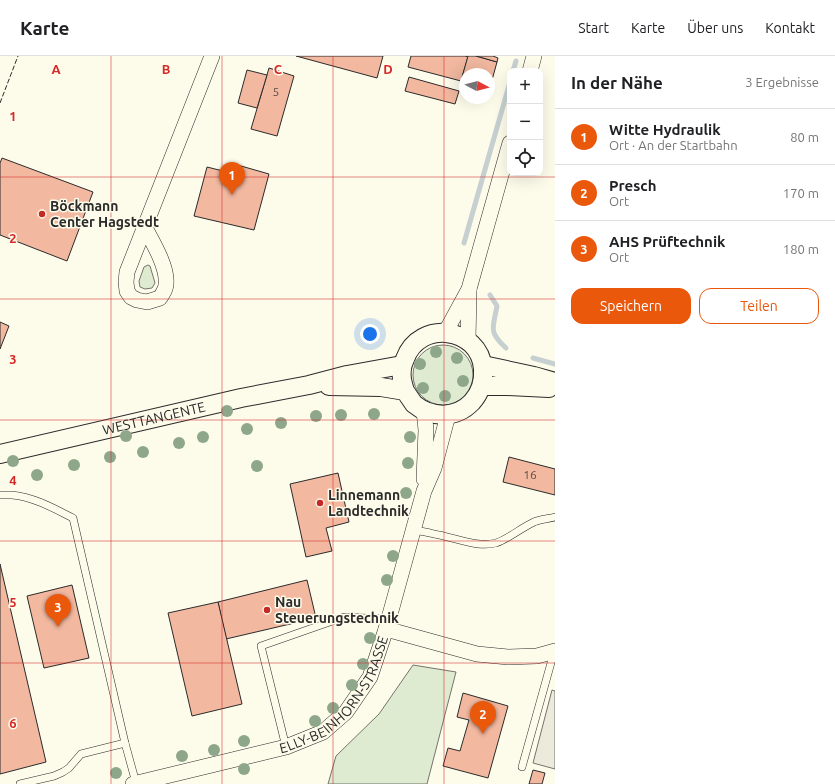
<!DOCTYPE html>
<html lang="de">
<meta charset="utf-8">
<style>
:root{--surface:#fff;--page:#f2f2f2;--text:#202124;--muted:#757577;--line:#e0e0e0;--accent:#ea580c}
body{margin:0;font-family:Ubuntu,sans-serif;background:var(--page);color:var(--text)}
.controls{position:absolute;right:12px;top:12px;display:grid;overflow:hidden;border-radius:8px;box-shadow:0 4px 16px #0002}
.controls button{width:36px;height:36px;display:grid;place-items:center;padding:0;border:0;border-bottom:1px solid var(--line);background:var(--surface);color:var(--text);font:20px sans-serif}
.compass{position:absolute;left:459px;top:12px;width:36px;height:36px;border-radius:50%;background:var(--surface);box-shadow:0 4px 16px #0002;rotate:97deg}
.you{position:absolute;left:370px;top:278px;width:14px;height:14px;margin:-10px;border:3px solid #fff;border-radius:50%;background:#1a73e8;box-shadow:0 0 0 6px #1a73e833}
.badge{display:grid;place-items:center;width:26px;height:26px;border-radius:50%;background:var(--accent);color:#fff;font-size:13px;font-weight:700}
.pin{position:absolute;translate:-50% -33px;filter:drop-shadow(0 1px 2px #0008)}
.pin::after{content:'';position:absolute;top:21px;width:14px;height:12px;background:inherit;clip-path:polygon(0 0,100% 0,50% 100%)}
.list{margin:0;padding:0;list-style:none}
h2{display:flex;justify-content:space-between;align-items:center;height:52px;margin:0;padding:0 16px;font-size:17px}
h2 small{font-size:13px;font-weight:400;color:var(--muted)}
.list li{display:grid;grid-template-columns:26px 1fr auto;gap:12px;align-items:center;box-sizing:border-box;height:56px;padding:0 16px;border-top:1px solid var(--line)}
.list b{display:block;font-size:15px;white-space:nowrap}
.list p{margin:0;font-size:13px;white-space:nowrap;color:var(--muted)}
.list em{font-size:13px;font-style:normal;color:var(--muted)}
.actions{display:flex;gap:8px;padding:12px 16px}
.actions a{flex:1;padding:9px 0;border:1px solid var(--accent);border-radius:12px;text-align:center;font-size:14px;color:var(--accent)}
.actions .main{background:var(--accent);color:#fff}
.icon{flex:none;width:22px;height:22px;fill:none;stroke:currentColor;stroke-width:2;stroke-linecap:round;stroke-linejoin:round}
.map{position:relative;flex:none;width:555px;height:728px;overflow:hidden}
header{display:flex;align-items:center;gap:24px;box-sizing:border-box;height:56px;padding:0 20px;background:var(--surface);border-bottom:1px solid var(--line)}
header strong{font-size:19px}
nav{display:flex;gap:22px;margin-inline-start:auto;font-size:14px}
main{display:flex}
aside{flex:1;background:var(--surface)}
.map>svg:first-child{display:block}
.green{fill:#deebd1;stroke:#74746e}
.parking{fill:#eceadb;stroke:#74746e}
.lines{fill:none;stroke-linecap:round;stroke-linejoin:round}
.stream{stroke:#c7d0d0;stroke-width:5}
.building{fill:#f2b8a0;stroke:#2b2b2b}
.service-casing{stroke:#2b2b2b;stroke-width:8}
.minor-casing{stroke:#2b2b2b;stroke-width:16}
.tertiary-casing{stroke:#2b2b2b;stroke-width:20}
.service{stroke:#fdfbea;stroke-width:7}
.minor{stroke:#fdfbea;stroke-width:15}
.tertiary{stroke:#fdfbea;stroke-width:18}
.fence{stroke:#2b2b2b;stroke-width:1;stroke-dasharray:5 2;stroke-linecap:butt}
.tree{fill:#8ea78a}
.grid{fill:none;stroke:#d62828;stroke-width:1;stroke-opacity:0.55}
.poi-dot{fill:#c62828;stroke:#fdfbea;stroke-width:1.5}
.labels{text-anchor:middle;stroke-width:3;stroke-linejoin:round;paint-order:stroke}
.number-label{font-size:12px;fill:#5d4e48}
.poi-label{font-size:14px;font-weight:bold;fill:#2b2b2b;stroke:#fdfbea;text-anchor:start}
.street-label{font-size:14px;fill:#2b2b2b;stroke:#fdfbea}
.grid-label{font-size:13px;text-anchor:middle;font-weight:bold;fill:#d62828;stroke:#fdfbea;stroke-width:3;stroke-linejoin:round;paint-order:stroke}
</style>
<header>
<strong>Karte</strong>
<nav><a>Start</a><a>Karte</a><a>Über uns</a><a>Kontakt</a></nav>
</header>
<main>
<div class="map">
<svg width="555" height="728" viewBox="0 0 555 728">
<rect width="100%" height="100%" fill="#fdfbea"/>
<g class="green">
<path d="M148 209 150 210 155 227 152 232 145 233 140 231 139 225 144 211Z"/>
<circle cx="443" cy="319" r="30"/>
<path d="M413 609 456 616 427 728H328L336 700 379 658Z"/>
</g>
<path class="parking" d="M552 634 555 635V713L533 707Z"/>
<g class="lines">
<g class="stream">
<path d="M513 15 516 5"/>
<path d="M464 187 510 26"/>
<path d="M490 239 497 250C493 272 488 276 506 292"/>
<path d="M533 302 555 308"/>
</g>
</g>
<g class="building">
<path d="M296 0H383L377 22Z"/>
<path d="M411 0H465L468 1 461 25 408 11Z"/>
<path d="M468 0H476L497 6 489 35V18H465V30L460 28Z"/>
<path d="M476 0H493L498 2 497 6Z"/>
<path d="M269 12 294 20 277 80 251 73Z"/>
<path d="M247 14 267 19 257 52 238 47Z"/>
<path d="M409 21 459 35 455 48 405 35Z"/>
<path d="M2 102 93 136 67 205 0 179V107Z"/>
<path d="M234 108 269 118 254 174 194 160 207 111 231 117Z"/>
<path d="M0 266 9 270 0 293Z"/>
<path d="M509 401 555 413V439L503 426Z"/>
<path d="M338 417 349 466 326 472 332 495 306 501 290 428Z"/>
<path d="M0 508 46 706 0 718Z"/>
<path d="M307 524 316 562 226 583 218 546Z"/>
<path d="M72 529 89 602 44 612 27 540Z"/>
<path d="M218 546 242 648 192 660 168 557Z"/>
<path d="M463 637 508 650 488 722 443 710 448 692 460 695 469 664 457 661Z"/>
<path d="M533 714 545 717 542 728H529Z"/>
</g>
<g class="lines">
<defs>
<g id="service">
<path d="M0 439C4 439 8 439 12 439 34 441 55 453 73 462L125 687 136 727"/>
<path d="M413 474C420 475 427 476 434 478 453 481 477 492 496 487 508 483 521 472 534 466 540 463 548 463 555 461"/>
<path d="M286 691 261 590 344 561 388 563"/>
<path d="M522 711 554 596"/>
<path d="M20 728 54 720 63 716 69 712 81 698 125 687"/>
</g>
<g id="minor">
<path d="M530 15 534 0"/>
<path d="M144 170C152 185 168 211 166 228 166 234 162 238 160 242L147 246 137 244 131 241 127 235 126 226 127 216 212 0"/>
<path d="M445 277 469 233 510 87"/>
<path d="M468 285 469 234"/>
<path d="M424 355 426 374 424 423"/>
<path d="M386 573 477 598 508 601 537 600 555 595"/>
<path id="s1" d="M133 728 286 691 323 676 346 656 370 621 386 573 424 435 434 412 448 359"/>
</g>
<g id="tertiary">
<path d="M483 309 534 320 555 326"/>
<path d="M329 330 381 331 405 335C408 339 411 344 414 348 431 362 456 363 472 346 480 337 484 326 483 313 480 271 419 263 405 303 402 309 401 317 402 324 403 328 404 332 405 335"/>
<path d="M482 330H507L549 332"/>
<path id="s2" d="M0 398 241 342 309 329 347 319 402 309"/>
</g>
</defs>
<use href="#service" class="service-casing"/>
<use href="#minor" class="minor-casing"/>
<use href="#tertiary" class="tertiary-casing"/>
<use href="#service" class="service"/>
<use href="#minor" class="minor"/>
<use href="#tertiary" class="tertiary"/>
<path class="fence" d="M0 47 18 0"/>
</g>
<g class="tree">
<circle cx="436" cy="296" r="6"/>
<circle cx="457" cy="302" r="6"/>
<circle cx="420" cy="308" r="6"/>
<circle cx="463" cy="325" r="6"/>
<circle cx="423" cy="332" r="6"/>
<circle cx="445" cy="340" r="6"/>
<circle cx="227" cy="355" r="6"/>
<circle cx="374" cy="358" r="6"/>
<circle cx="341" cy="359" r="6"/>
<circle cx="316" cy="360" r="6"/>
<circle cx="281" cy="367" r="6"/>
<circle cx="247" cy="373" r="6"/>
<circle cx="126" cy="380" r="6"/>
<circle cx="203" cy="381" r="6"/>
<circle cx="410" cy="381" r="6"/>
<circle cx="179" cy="387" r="6"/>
<circle cx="143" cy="396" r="6"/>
<circle cx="110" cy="401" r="6"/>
<circle cx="13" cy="405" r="6"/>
<circle cx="408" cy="407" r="6"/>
<circle cx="74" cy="409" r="6"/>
<circle cx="257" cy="410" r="6"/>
<circle cx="37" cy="419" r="6"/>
<circle cx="406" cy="437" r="6"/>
<circle cx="393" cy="500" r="6"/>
<circle cx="387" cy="524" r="6"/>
<circle cx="370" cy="582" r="6"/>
<circle cx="363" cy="608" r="6"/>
<circle cx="352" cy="629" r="6"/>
<circle cx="333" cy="652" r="6"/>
<circle cx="315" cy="665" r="6"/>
<circle cx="244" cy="685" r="6"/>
<circle cx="214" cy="694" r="6"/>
<circle cx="182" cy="700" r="6"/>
<circle cx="244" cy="713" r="6"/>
<circle cx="116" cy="717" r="6"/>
</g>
<path class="grid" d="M111 0V728M222 0V728M333 0V728M444 0V728M0 121H555M0 243H555M0 364H555M0 485H555M0 607H555"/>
<g class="poi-dot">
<circle cx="42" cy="158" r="4"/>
<circle cx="320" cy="447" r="4"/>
<circle cx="267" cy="554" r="4"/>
</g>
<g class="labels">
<g class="number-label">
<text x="276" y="40">5</text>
<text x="530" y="423">16</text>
</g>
<g class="poi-label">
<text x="50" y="155">Böckmann<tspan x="50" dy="16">Center Hagstedt</tspan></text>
<text x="328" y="444">Linnemann<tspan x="328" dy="16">Landtechnik</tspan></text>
<text x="275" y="551">Nau<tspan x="275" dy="16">Steuerungstechnik</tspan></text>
</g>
<g class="street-label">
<text dy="5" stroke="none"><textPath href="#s2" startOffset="158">WESTTANGENTE</textPath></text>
<text dy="5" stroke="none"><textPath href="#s1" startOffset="232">ELLY-BEINHORN-STRASSE</textPath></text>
</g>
</g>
<g class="grid-label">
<text x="56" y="18">A</text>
<text x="166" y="18">B</text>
<text x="278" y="18">C</text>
<text x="388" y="18">D</text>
<text x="13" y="65">1</text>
<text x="13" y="187">2</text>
<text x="13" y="308">3</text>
<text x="13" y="429">4</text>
<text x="13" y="551">5</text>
<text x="13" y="672">6</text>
</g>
</svg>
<div class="controls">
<button>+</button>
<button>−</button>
<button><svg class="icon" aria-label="locate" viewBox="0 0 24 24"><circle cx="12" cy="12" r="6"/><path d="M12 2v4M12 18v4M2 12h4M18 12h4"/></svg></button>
</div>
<svg class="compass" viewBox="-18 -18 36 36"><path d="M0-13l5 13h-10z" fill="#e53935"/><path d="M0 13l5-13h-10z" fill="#757577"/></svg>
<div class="you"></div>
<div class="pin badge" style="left:232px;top:139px">1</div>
<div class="pin badge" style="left:483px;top:678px">2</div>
<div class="pin badge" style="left:58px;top:571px">3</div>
</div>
<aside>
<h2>In der Nähe<small>3 Ergebnisse</small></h2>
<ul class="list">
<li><span class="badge">1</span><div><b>Witte Hydraulik</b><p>Ort · An der Startbahn</p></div><em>80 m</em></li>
<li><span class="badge">2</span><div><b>Presch</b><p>Ort</p></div><em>170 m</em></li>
<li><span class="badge">3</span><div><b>AHS Prüftechnik</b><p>Ort</p></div><em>180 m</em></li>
</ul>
<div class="actions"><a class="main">Speichern</a><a>Teilen</a></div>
</aside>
</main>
